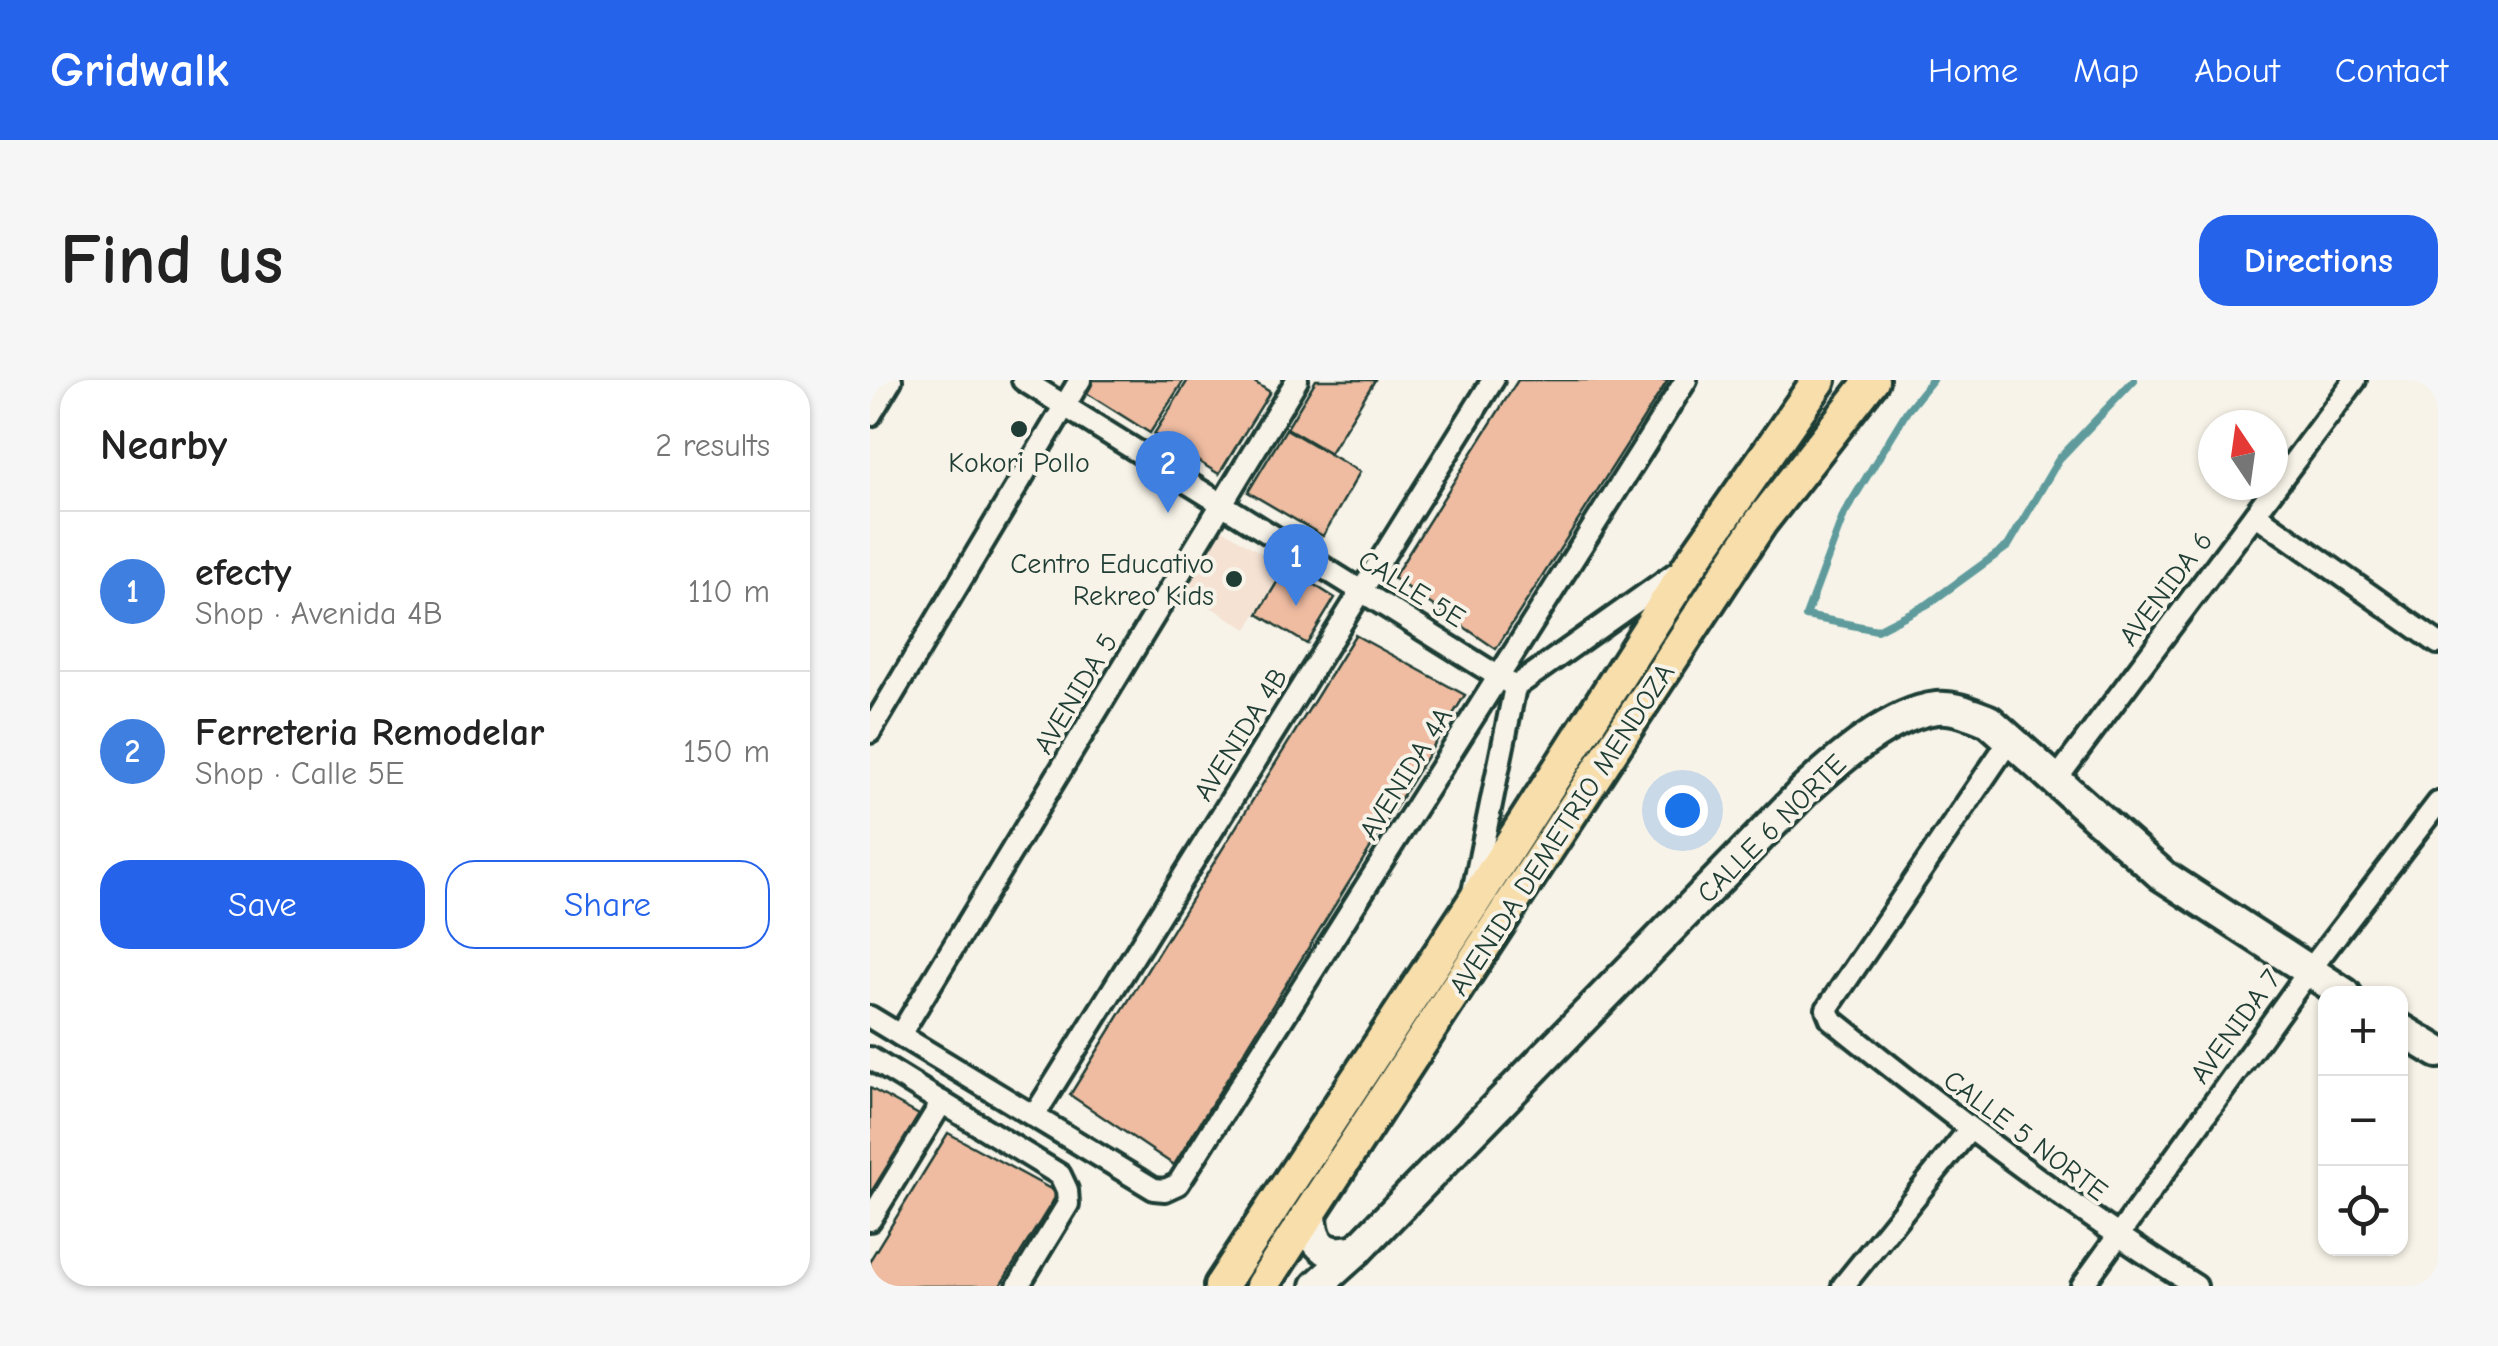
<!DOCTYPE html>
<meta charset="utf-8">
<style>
:root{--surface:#fff;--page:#f6f6f6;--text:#222;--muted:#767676;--line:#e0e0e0;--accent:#2563eb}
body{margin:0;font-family:"Comic Neue",sans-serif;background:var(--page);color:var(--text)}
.controls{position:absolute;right:30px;bottom:30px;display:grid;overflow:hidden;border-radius:20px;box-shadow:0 2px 8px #0004}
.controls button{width:90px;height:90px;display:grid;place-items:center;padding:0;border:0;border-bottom:2px solid var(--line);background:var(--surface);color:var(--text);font:50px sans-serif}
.compass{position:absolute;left:1328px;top:30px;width:90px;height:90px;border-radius:50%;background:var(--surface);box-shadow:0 2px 8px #0004;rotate:347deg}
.you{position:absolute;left:812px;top:430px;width:35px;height:35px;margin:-25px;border:8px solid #fff;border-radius:50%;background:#1a73e8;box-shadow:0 0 0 15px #1a73e833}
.badge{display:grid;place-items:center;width:65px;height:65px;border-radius:50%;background:var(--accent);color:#fff;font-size:32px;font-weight:700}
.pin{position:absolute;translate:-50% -82px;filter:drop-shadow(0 2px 5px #0008)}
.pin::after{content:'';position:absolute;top:52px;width:35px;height:30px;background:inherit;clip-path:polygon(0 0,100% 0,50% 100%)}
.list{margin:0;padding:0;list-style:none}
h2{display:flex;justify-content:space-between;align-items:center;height:130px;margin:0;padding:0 40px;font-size:42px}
h2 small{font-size:32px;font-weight:400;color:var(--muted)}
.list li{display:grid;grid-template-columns:65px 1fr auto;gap:30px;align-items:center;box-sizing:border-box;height:160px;padding:0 40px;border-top:2px solid var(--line)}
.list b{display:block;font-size:38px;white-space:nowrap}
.list p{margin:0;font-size:32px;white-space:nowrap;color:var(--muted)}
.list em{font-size:32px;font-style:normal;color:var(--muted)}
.actions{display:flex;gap:20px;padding:30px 40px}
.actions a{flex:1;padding:22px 0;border:2px solid var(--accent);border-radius:30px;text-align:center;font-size:35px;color:var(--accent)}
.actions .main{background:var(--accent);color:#fff}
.icon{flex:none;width:55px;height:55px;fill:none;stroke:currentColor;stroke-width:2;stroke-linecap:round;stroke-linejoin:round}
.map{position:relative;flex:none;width:1568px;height:906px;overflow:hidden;border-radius:30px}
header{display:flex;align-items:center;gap:60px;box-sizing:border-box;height:140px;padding:0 50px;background:var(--accent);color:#fff}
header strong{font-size:48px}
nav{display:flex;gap:55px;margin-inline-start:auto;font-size:35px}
.intro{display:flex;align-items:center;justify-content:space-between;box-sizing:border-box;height:240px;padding:0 60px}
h1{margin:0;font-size:70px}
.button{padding:25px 45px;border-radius:30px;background:var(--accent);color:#fff;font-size:35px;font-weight:700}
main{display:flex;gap:60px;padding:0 60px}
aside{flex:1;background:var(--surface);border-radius:30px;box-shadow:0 2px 8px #0004}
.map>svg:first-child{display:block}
.built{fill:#f5e2d3}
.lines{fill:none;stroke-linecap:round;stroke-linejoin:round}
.stream{stroke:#5f9b9c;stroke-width:8}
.building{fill:#efbca1;stroke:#1f3d34;stroke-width:2.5}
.street-casing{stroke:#1f3d34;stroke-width:28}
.secondary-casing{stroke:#1f3d34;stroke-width:38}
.primary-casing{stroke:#1f3d34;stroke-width:40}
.street{stroke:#f7f3e8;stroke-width:20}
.secondary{stroke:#f7f3e8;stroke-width:30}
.primary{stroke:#f8deab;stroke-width:32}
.poi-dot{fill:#1f3d34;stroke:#f7f3e8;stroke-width:4}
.labels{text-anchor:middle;stroke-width:8;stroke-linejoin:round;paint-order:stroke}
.poi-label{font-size:28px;fill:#1f3d34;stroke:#f7f3e8}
.street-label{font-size:28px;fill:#1f3d34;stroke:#f7f3e8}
</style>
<header>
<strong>Gridwalk</strong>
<nav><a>Home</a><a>Map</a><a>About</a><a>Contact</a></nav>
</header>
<div class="intro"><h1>Find us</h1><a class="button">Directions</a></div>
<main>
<aside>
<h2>Nearby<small>2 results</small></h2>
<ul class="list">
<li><span class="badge" style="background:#3f7fe0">1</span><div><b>efecty</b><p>Shop · Avenida 4B</p></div><em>110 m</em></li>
<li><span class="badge" style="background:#3f7fe0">2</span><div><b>Ferreteria Remodelar</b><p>Shop · Calle 5E</p></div><em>150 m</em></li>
</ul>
<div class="actions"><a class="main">Save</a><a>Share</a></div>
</aside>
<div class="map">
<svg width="1568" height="906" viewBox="0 0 1568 906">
<rect width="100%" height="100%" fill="#f7f3e8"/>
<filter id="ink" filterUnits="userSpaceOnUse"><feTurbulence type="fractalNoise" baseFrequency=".01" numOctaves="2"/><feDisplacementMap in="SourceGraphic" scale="20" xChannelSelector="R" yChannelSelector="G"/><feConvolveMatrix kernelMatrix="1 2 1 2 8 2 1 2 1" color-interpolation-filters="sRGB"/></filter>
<g filter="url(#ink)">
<path class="built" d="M352 149 414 187 377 249 314 211Z"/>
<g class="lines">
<path class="stream" d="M1062 0 1037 31 974 134 936 236 1007 250 1058 224 1138 166 1189 79 1264 0"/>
</g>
<g class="building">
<path d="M215 0H314L280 53 210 9Z"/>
<path d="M318 0H381L400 12 349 94 284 54Z"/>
<path d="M446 0H505L460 73 417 48Z"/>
<path d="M648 0H798L626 269 523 198Z"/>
<path d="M416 49 490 92 453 156 378 112Z"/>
<path d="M416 187 465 218 437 264 388 234Z"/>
<path d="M485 255 595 315 304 785 200 715Z"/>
<path d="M0 708 49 735 0 814Z"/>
<path d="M78 753 188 813 130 906H0V880Z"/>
</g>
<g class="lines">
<defs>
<g id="street">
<path d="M153 0 645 307"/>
<path d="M0 35 21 0"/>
<path d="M1385 134 1568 263"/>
<path d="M0 352 210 0"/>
<path d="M1141 358 957 629 961 639C1079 734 1197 825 1326 906"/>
<path d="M1186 400 1485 0"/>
<path d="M603 512 645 307 806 193"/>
<path d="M0 637 284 809 295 810 308 804 816 0"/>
<path d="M30 655 427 0"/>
<path d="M0 678 190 795 197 810 198 824 148 906"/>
<path d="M164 736 623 0"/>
<path d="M0 840 72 722"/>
<path d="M973 906 1099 750"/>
<path d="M1212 906 1439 591 1568 423"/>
</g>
<g id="secondary">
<path d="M1530 649 1568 672"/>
<path d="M441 835C442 867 456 877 487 870"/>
<path d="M447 906 487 870 935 410C968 380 1021 333 1067 328 1085 326 1103 335 1119 341L1292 495 1475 614"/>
</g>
<g id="primary">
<path d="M351 906 600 528 822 182 949 0"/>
<path d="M392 906 890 143 1002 0"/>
</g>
</defs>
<use href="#street" class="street-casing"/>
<use href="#secondary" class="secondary-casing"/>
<use href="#primary" class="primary-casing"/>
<use href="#street" class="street"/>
<use href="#secondary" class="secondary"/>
<use href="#primary" class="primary"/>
</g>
</g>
<g class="poi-dot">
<circle cx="149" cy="49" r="10"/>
<circle cx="364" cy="199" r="10"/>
</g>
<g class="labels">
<g class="poi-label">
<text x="149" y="92">Kokori Pollo</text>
<text x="344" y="193" text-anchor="end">Centro Educativo<tspan x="344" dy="32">Rekreo Kids</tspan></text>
</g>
<g class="street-label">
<text transform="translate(542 208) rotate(32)" y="10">CALLE 5E</text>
<text transform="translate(1295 208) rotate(-53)" y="10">AVENIDA 6</text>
<text transform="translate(205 313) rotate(-59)" y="10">AVENIDA 5</text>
<text transform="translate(370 354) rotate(-58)" y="10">AVENIDA 4B</text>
<text transform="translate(535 393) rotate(-58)" y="10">AVENIDA 4A</text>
<text transform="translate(901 448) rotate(-45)" y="10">CALLE 6 NORTE</text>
<text transform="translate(691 449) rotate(-57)" y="10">AVENIDA DEMETRIO MENDOZA</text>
<text transform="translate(1365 646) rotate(-54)" y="10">AVENIDA 7</text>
<text transform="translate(1156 755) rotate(37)" y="10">CALLE 5 NORTE</text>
</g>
</g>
</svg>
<div class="controls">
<button>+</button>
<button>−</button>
<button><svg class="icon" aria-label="locate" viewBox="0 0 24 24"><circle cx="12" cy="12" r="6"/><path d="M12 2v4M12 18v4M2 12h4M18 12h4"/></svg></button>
</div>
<svg class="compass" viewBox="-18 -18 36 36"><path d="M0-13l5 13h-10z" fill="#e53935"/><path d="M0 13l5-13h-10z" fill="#767676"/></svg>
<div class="you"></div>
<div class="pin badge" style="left:426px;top:226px;background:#3f7fe0">1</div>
<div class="pin badge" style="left:298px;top:133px;background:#3f7fe0">2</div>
</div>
</main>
